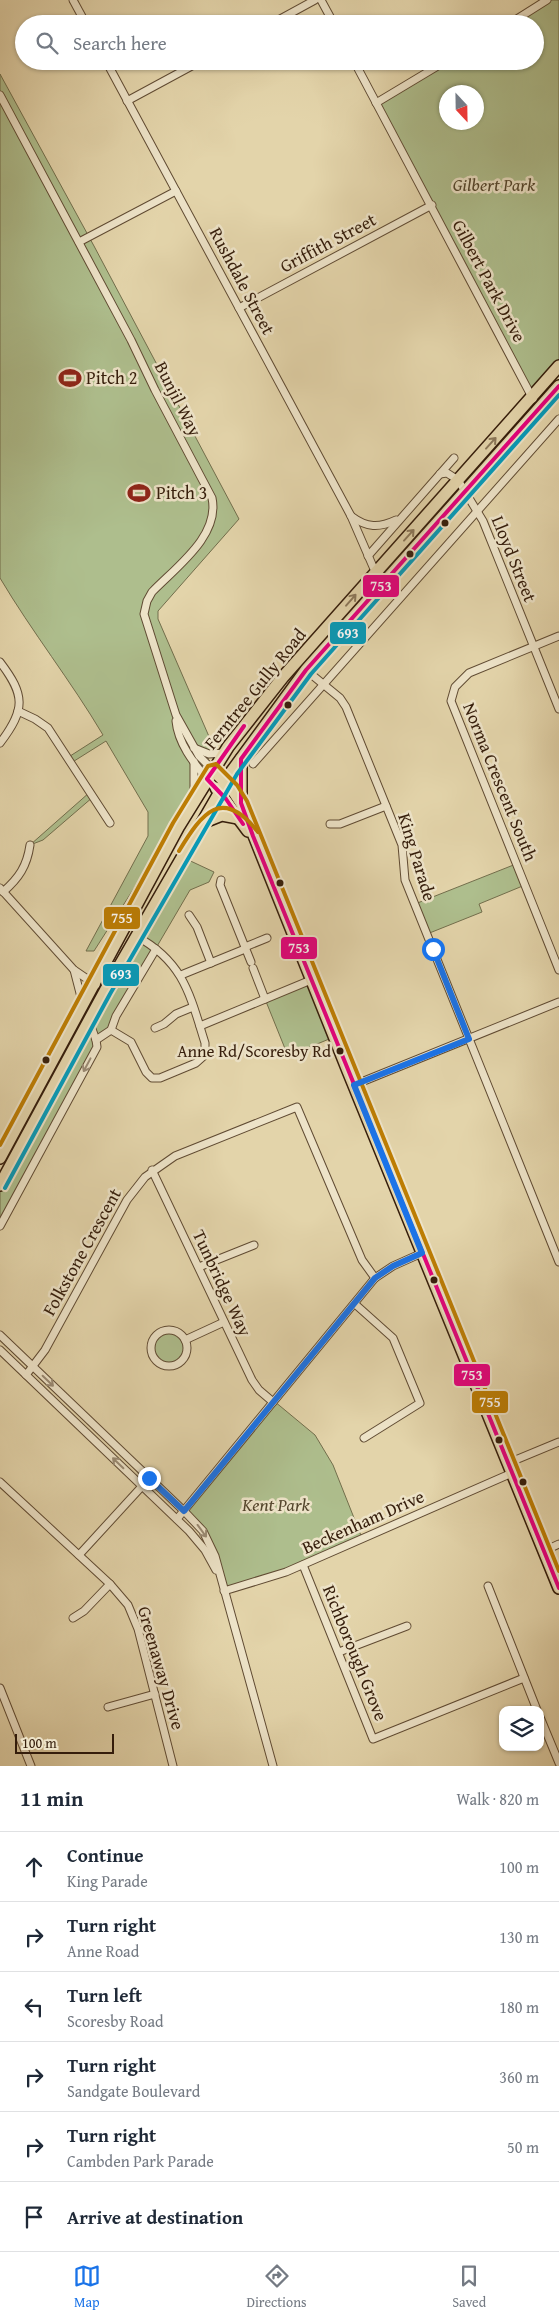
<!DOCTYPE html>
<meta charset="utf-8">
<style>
:root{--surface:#fff;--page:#f2f2f3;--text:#1f2937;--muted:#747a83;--line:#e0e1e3;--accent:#1a73e8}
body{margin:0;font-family:"Gentium Book Plus",serif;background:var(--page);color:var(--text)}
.controls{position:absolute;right:15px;bottom:15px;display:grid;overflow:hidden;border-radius:10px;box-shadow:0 1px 4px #0004}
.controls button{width:45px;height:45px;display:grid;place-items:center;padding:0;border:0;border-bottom:1px solid var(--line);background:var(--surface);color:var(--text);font:25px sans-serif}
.compass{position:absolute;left:439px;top:85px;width:45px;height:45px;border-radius:50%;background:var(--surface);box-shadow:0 1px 4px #0004;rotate:158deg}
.scale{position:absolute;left:15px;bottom:12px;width:99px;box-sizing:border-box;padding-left:5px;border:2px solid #351d0b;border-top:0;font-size:14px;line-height:18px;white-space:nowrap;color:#351d0b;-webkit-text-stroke:4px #ede3c8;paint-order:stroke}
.stop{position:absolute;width:15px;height:15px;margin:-11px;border:4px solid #1a73e8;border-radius:50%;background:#fff}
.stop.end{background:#1a73e8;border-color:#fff;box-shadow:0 1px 5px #0008}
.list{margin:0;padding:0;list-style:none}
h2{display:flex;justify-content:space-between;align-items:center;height:65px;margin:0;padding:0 20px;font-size:21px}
h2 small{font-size:16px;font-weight:400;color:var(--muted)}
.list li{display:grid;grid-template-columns:32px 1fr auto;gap:15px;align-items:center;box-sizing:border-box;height:70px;padding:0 20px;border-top:1px solid var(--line)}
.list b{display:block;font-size:19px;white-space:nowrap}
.list p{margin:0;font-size:16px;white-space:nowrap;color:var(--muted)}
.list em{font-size:16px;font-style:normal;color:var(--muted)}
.icon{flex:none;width:28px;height:28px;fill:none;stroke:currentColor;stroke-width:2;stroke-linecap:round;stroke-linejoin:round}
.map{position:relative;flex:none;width:559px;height:1766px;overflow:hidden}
.search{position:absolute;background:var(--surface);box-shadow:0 1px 4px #0004;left:15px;right:15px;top:15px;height:55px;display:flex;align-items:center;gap:12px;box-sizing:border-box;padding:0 18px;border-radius:28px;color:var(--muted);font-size:19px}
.sheet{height:485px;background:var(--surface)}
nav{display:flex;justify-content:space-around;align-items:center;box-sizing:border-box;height:70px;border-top:1px solid var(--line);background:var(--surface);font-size:14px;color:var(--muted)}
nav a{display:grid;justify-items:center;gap:2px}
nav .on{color:var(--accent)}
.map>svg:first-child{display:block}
.green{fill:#aebe8d;stroke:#726e4c;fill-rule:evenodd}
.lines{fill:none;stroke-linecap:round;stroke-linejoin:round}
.street-casing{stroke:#604b33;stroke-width:9}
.primary-casing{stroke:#351d0b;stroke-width:14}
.street{stroke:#ede3c8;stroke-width:7}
.primary{stroke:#e3d4aa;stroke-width:11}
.bus-1-casing{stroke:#ede3c8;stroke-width:8}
.bus-2-casing{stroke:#ede3c8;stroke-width:8}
.bus-3-casing{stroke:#ede3c8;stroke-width:8}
.bus-1{stroke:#e5007d;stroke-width:4}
.bus-2{stroke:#059bba;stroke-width:4}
.bus-3{stroke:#bd7d03;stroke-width:4}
.oneway{stroke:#8c785a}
.oneway2{stroke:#9a8a73}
.route{stroke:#1a73e8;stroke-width:6}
.bus-dot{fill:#351d0b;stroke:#ede3c8;stroke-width:2}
.labels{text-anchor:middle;stroke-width:5;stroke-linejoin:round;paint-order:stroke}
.bus-label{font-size:17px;fill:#351d0b;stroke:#ede3c8;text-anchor:end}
.park-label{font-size:18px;font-style:italic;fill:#53452c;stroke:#ede3c8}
.street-label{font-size:18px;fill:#351d0b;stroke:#ede3c8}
.poi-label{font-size:18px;fill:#351d0b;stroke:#ede3c8;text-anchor:start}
.line-badge{stroke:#ede3c8;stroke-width:2}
.badge-label{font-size:14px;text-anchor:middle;font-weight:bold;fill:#fff}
</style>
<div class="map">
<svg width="559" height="1766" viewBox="0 0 559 1766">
<rect width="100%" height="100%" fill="#e3d4aa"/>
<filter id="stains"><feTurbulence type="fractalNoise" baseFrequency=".004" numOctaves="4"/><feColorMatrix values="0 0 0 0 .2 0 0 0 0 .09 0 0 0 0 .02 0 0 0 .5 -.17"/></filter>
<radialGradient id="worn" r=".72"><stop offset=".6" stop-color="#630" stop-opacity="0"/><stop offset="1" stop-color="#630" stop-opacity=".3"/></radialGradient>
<g class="green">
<path d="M547 0H559V366L532 397 376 103 446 61H535V24H509ZM446 92H476V122H446Z"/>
<path d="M0 74 94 246 239 519 158 611V619L214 748 166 838 94 951H86L148 836V812L106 741 71 763 67 758 103 735C71 681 32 632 0 578Z"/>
<path d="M90 792 93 797 43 840 30 845Z"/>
<path d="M182 857 214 872 209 882 190 890 115 1018 97 1043 0 1226V1185Z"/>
<path d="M516 864 525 885 479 904 482 912 427 934 415 904Z"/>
<path d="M311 980 334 1037 288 1056 265 999Z"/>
<circle cx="169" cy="1348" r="18"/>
<path d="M274 1401 315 1435 333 1465 362 1538 303 1565 224 1591 212 1547 184 1511Z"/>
</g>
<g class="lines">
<defs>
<g id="street">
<path d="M73 0 86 24"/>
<path d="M321 0 334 24"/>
<path d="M271 24 315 0"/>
<path d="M509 24 547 0"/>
<path d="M106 61 351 516 374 569 386 580"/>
<path d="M354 61 533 399"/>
<path d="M0 95 131 340 155 390 212 498C220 536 176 567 152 592L147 601 144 614 176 715 199 756 213 770"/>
<path d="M127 101 201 61"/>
<path d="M376 103 446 61"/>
<path d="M79 242 176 191"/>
<path d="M239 308 432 205"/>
<path d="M440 474 447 473 458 480 483 521 559 709"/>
<path d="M351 516C367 528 379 528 396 520"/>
<path d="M368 556 454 458"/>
<path d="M559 636 469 673 455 687 451 701 559 970"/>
<path d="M0 662C25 695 26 709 0 743"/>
<path d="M306 670 340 698 346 707 402 845 405 880 559 1262"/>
<path d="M18 711 35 719 48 728 110 823"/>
<path d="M176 721C178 743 193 762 207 779"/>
<path d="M194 748 209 754 224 753"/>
<path d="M253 764 559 419"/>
<path d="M194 801V762"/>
<path d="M330 824H340L386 806"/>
<path d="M221 880 220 885 251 962"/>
<path d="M0 888 74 970 96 985"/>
<path d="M3 892C19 878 27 866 30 845"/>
<path d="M189 915 197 927 211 963"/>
<path d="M245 947 267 938"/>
<path d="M253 968 265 999"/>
<path d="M74 970 83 1005"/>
<path d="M181 975 245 949"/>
<path d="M200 1026 311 980"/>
<path d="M155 1028 164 1024 176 1014 193 1007"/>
<path d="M111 1030 131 1042 146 1072 152 1078H160L196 1063 205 1055V1043C190 995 184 962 136 936"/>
<path d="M96 1040 111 1030 116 1016 156 949"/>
<path d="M354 1085 559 1002"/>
<path d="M152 1170 252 1380 259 1390 273 1402"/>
<path d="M0 1226 97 1047 96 1040 89 1021"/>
<path d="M199 1267 254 1245"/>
<path d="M355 1304 393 1338 420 1403 364 1438"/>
<circle cx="169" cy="1348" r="18"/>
<path d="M0 1335 184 1511 203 1531 215 1556 273 1766"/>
<path d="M185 1340 224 1322"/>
<path d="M0 1350 189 1531 205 1550 216 1570"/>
<path d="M26 1375 45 1350 127 1200 145 1177 175 1156 297 1107 362 1260 375 1278"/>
<path d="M508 1463 559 1442"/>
<path d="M0 1482 110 1584 128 1605 138 1629 173 1766"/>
<path d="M177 1519 375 1278 393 1266 422 1253"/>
<path d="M544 1551 559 1544"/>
<path d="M79 1555 145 1483"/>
<path d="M303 1565 373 1739 524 1678"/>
<path d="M488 1586 537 1710"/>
<path d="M224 1591 286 1572 512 1473"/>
<path d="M73 1618 84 1611 110 1584"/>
<path d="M339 1652 407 1626"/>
<path d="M0 1688 31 1766"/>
<path d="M108 1707 155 1694"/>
<path d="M540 1717 559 1763"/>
</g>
<g id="primary">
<path d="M213 770 232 789 241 803 348 1071 559 1588"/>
<path d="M216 788 248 831"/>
<path d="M241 800V759"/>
<path d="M202 823 222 815 238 818"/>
<path d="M0 1158 179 826 228 747 283 677 559 366"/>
<path d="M0 1185 105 991 232 771 306 670 559 386"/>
</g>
</defs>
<use href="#street" class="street-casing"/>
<use href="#primary" class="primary-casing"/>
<use href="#street" class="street"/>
<use href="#primary" class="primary"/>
<defs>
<g id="bus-1">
<path d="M559 386 306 670 241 759V803L253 836 559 1588"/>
<path d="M243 824 226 799 207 779 244 726"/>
</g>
<path id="bus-2" d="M5 1188 110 994 237 774 311 674 559 395"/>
<g id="bus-3">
<path d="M179 851C202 813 222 786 258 832"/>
<path d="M0 1145 173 823 208 766 216 764 237 785 247 801 559 1571"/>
</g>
</defs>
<use href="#bus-1" class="bus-1-casing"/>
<use href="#bus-2" class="bus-2-casing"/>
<use href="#bus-3" class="bus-3-casing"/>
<use href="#bus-1" class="bus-1"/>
<use href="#bus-2" class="bus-2"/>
<use href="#bus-3" class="bus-3"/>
</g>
<defs><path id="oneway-shaft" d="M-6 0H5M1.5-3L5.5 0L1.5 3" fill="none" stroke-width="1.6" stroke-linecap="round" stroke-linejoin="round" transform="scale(1.25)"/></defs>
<g class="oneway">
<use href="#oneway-shaft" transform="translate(491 443) rotate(-48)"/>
<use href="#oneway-shaft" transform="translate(409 535) rotate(-48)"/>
<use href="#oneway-shaft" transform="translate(351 600) rotate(-49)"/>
</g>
<g class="oneway2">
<use href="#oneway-shaft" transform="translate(87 1065) rotate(118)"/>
<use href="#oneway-shaft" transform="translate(48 1381) rotate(44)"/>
<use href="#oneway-shaft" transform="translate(118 1463) rotate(-136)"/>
<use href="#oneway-shaft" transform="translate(202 1531) rotate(54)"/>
</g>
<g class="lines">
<path class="route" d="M149 1478 184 1511 375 1278 393 1266 422 1253 354 1085 469 1039 433 949"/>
</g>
<defs>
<symbol id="stadium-bare" viewBox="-9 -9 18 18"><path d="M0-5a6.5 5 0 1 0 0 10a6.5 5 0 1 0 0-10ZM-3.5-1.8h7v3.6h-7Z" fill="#8f2418" stroke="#ede3c8" stroke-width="2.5" paint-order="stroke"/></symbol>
</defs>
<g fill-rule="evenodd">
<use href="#stadium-bare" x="54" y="362" width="32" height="32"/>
<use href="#stadium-bare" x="123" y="477" width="32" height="32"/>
</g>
<g class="bus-dot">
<circle cx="445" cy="523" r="4.5"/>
<circle cx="410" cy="554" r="4.5"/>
<circle cx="288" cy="705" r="4.5"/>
<circle cx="280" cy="883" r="4.5"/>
<circle cx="340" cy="1051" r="4.5"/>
<circle cx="46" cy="1060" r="4.5"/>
<circle cx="434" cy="1280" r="4.5"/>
<circle cx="499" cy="1440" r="4.5"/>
<circle cx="523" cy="1482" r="4.5"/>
</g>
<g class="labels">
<g class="bus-label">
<text x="331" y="1057">Anne Rd/Scoresby Rd</text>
</g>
<g class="park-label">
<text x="494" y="191">Gilbert Park</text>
<text x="276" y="1511">Kent Park</text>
</g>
<g class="street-label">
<text transform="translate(328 243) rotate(-28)" y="6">Griffith Street</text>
<text transform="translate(242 281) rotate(62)" y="6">Rushdale Street</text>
<text transform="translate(489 281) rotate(62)" y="6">Gilbert Park Drive</text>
<text transform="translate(178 399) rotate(63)" y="6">Bunjil Way</text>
<text transform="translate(514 559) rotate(68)" y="6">Lloyd Street</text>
<text transform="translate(255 689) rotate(-51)" y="6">Ferntree Gully Road</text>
<text transform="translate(500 782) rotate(68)" y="6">Norma Crescent South</text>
<text transform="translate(417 857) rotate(73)" y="6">King Parade</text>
<text transform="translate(82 1252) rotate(-61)" y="6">Folkstone Crescent</text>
<text transform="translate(222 1283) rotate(65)" y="6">Tunbridge Way</text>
<text transform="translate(363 1522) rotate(-24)" y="6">Beckenham Drive</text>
<text transform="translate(355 1653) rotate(68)" y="6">Richborough Grove</text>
<text transform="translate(161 1668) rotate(74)" y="6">Greenaway Drive</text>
</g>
<g class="poi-label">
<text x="86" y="384">Pitch 2</text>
<text x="156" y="499">Pitch 3</text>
</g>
</g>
<g class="line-badge">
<rect x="362" y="574" width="38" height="24" rx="5" fill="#e5007d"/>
<rect x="329" y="621" width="38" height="24" rx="5" fill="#059bba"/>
<rect x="103" y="906" width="38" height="24" rx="5" fill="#bd7d03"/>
<rect x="280" y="936" width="38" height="24" rx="5" fill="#e5007d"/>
<rect x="102" y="963" width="38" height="24" rx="5" fill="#059bba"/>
<rect x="453" y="1363" width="38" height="24" rx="5" fill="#e5007d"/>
<rect x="471" y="1390" width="38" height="24" rx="5" fill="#bd7d03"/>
</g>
<g class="badge-label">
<text x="381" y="591">753</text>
<text x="348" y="638">693</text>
<text x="122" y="923">755</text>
<text x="299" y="953">753</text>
<text x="121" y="979">693</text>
<text x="472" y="1380">753</text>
<text x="490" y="1407">755</text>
</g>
<rect width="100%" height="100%" filter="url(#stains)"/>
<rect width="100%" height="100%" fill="url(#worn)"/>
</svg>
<div class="controls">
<button><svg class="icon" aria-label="layers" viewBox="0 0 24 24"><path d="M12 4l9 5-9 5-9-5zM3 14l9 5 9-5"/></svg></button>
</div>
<svg class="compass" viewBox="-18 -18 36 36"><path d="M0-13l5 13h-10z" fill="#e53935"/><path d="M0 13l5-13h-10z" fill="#747a83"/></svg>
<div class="scale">100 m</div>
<div class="stop" style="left:433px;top:949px"></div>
<div class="stop end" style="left:149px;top:1478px"></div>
<div class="search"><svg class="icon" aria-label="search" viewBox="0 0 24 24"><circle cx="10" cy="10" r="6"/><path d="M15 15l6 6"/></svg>Search here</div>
</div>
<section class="sheet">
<h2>11 min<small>Walk · 820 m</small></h2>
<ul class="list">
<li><svg class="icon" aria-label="ahead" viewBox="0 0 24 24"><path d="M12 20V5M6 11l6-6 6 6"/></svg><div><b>Continue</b><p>King Parade</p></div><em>100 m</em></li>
<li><svg class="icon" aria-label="right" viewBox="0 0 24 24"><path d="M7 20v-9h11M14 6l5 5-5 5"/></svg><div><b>Turn right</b><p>Anne Road</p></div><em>130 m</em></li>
<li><svg class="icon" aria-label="left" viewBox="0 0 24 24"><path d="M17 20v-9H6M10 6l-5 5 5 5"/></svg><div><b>Turn left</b><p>Scoresby Road</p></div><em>180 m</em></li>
<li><svg class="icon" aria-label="right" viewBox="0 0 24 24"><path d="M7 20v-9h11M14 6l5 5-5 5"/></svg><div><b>Turn right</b><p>Sandgate Boulevard</p></div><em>360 m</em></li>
<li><svg class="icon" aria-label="right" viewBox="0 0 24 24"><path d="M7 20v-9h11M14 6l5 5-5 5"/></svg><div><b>Turn right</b><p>Cambden Park Parade</p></div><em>50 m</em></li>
<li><svg class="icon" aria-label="arrive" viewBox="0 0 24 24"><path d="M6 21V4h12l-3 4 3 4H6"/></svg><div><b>Arrive at destination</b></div></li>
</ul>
</section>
<nav>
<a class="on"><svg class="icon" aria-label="map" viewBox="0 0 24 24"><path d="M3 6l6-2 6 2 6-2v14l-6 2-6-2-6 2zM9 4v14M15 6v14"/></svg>Map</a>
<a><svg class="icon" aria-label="directions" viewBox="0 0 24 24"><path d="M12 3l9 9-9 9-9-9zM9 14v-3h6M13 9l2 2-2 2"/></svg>Directions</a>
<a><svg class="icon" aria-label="saved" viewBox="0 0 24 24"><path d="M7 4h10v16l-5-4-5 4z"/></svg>Saved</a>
</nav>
